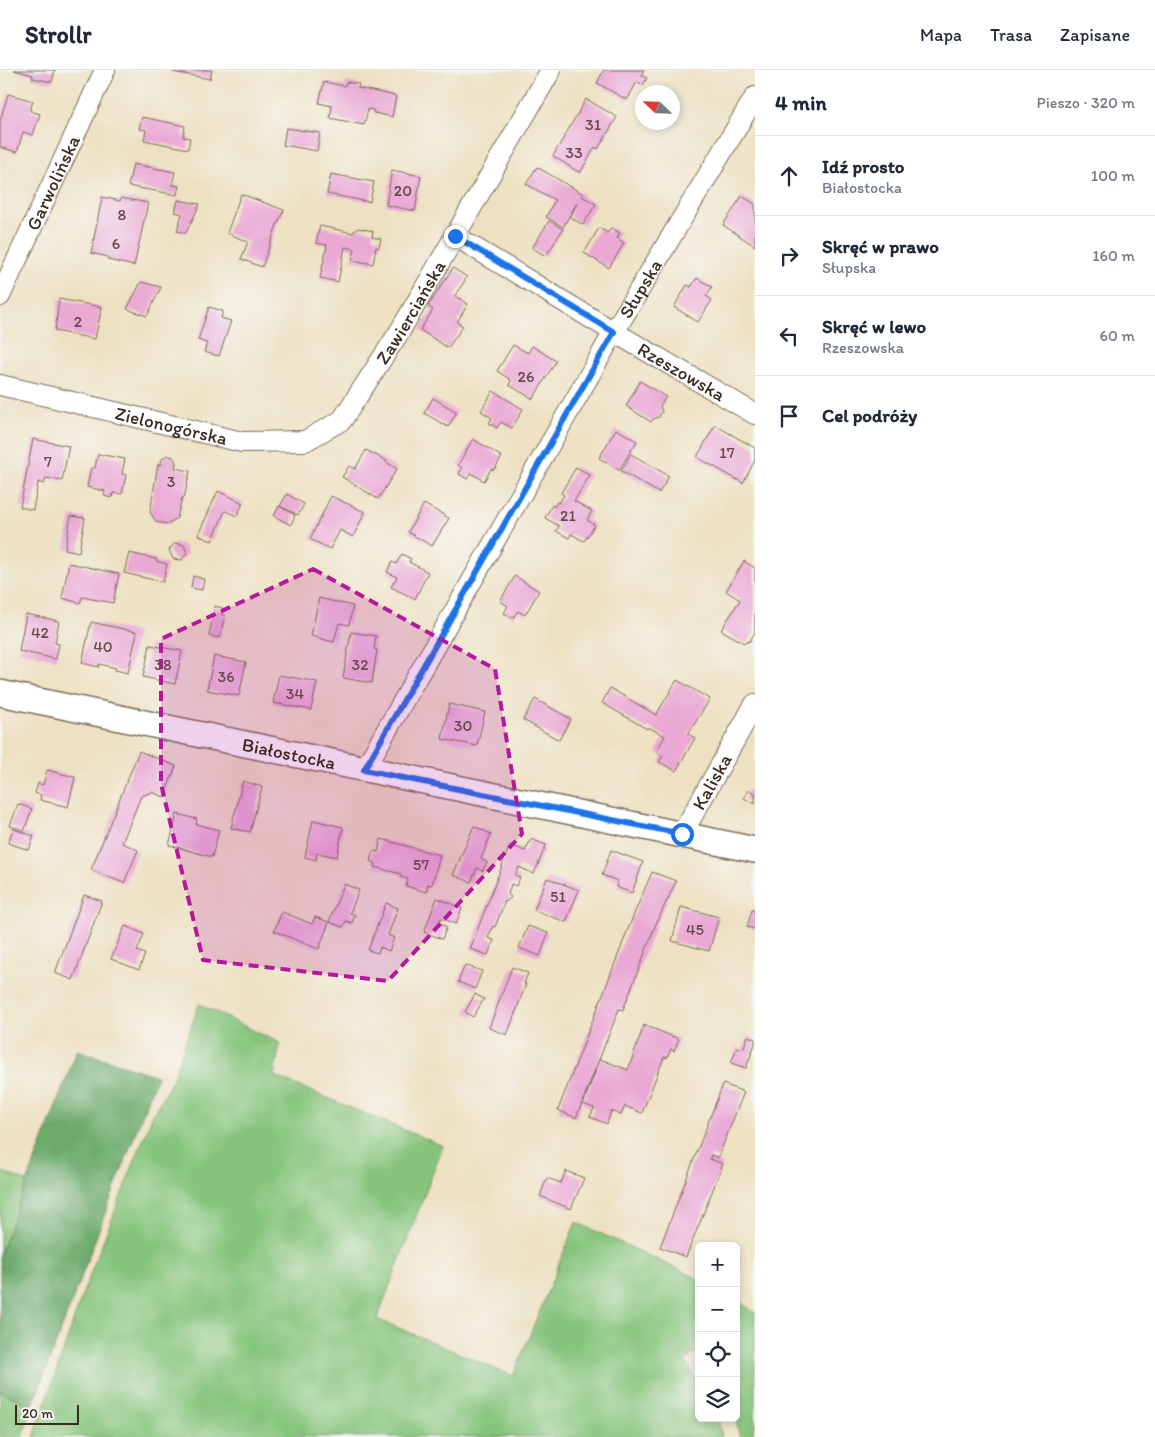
<!DOCTYPE html>
<html lang="pl">
<meta charset="utf-8">
<style>
:root{--surface:#fff;--page:#f2f2f3;--text:#1f2937;--muted:#747a83;--line:#e0e1e3}
body{margin:0;font-family:Itim,sans-serif;background:var(--page);color:var(--text)}
.controls{position:absolute;right:15px;bottom:15px;display:grid;overflow:hidden;border-radius:8px;box-shadow:0 2px 8px #0003}
.controls button{width:45px;height:45px;display:grid;place-items:center;padding:0;border:0;border-bottom:1px solid var(--line);background:var(--surface);color:var(--text);font:25px sans-serif}
.compass{position:absolute;left:635px;top:15px;width:45px;height:45px;border-radius:50%;background:var(--surface);box-shadow:0 2px 8px #0003;rotate:293deg}
.scale{position:absolute;left:15px;bottom:12px;width:64px;box-sizing:border-box;padding-left:5px;border:2px solid #3b2a1e;border-top:0;font-size:14px;line-height:18px;white-space:nowrap;color:#3b2a1e;-webkit-text-stroke:4px #f6f6f2;paint-order:stroke}
.stop{position:absolute;width:15px;height:15px;margin:-11px;border:4px solid #1a73e8;border-radius:50%;background:#fff}
.stop.end{background:#1a73e8;border-color:#fff;box-shadow:0 1px 5px #0008}
.list{margin:0;padding:0;list-style:none}
h2{display:flex;justify-content:space-between;align-items:center;height:65px;margin:0;padding:0 20px;font-size:21px}
h2 small{font-size:16px;font-weight:400;color:var(--muted)}
.list li{display:grid;grid-template-columns:32px 1fr auto;gap:15px;align-items:center;box-sizing:border-box;height:80px;padding:0 20px;border-top:1px solid var(--line)}
.list b{display:block;font-size:19px;white-space:nowrap}
.list p{margin:0;font-size:16px;white-space:nowrap;color:var(--muted)}
.list em{font-size:16px;font-style:normal;color:var(--muted)}
.icon{flex:none;width:28px;height:28px;fill:none;stroke:currentColor;stroke-width:2;stroke-linecap:round;stroke-linejoin:round}
.map{position:relative;flex:none;width:755px;height:1367px;overflow:hidden}
header{display:flex;align-items:center;gap:30px;box-sizing:border-box;height:70px;padding:0 25px;background:var(--surface);border-bottom:1px solid var(--line)}
header strong{font-size:24px}
nav{display:flex;gap:28px;margin-inline-start:auto;font-size:18px}
main{display:flex}
aside{flex:1;background:var(--surface)}
.map>svg:first-child{display:block}
.green{fill:#85c47c;stroke:#60774d}
.forest{fill:#6caa6c;stroke:#546a45}
.building{fill:#eaa9d5}
.lines{fill:none;stroke-linecap:round;stroke-linejoin:round}
.minor-casing{stroke:#7a6a57;stroke-width:22}
.tertiary-casing{stroke:#7a6a57;stroke-width:28}
.minor{stroke:#fff;stroke-width:20}
.tertiary{stroke:#fff;stroke-width:25}
.route{stroke:#1a73e8;stroke-width:6}
.marked{fill:#b5179e;fill-opacity:0.2;stroke:#b5179e;stroke-width:4;stroke-dasharray:10 6;stroke-linejoin:round}
.labels{text-anchor:middle;stroke-width:4;stroke-linejoin:round;paint-order:stroke}
.number-label{font-size:16px;fill:#674a4c}
.street-label{font-size:19px;fill:#3b2a1e;stroke:#f6f6f2}
</style>
<header>
<strong>Strollr</strong>
<nav><a>Mapa</a><a>Trasa</a><a>Zapisane</a></nav>
</header>
<main>
<div class="map">
<svg width="755" height="1367" viewBox="0 0 755 1367">
<rect width="100%" height="100%" fill="#f6f6f2"/>
<filter id="ink" filterUnits="userSpaceOnUse"><feTurbulence type="fractalNoise" baseFrequency=".02" numOctaves="2"/><feDisplacementMap in="SourceGraphic" scale="10" xChannelSelector="R" yChannelSelector="G"/><feConvolveMatrix kernelMatrix="1 2 1 2 8 2 1 2 1" color-interpolation-filters="sRGB"/></filter>
<filter id="wash" filterUnits="userSpaceOnUse"><feTurbulence type="fractalNoise" baseFrequency=".0096" numOctaves="4" result="noise"/><feDisplacementMap in="SourceGraphic" scale="20" xChannelSelector="R" yChannelSelector="G"/><feGaussianBlur stdDeviation="1.12" result="paint"/><feColorMatrix in="noise" values="0 0 0 0 0 0 0 0 0 0 0 0 0 0 0 0 0 1.4 0 .05"/><feComposite in="paint" operator="in"/></filter>
<g filter="url(#wash)">
<rect width="100%" height="100%" fill="#eee1c2"/>
<g class="green">
<path d="M199 934 280 973 274 1006 443 1076 377 1249 513 1306 576 1152 699 1209V1283L697 1281 685 1291 699 1313V1348H718L722 1367H34L83 1223 153 1044 172 1011Z"/>
<path d="M0 1101 28 1112 0 1184Z"/>
<path d="M736 1229 755 1243V1357L751 1367H740L735 1348H736Z"/>
<path d="M0 1321 32 1337 22 1367H0Z"/>
</g>
<path class="forest" d="M77 980 157 1006 32 1337 0 1321V1184Z"/>
<g id="blocks">
<g class="building">
<path d="M14 0H55L52 12 32 8 33 5Z"/>
<path d="M173 0H212L210 9 173 2Z"/>
<path d="M604 0H644L641 5 647 8 643 15 637 12 627 30 597 13Z"/>
<path d="M324 12 345 16 346 12 359 14 358 18 396 26 392 47 374 43 373 40 368 39 364 55 330 48 332 36 319 33Z"/>
<path d="M8 24 33 31 30 41 40 44 33 65 23 62 17 82 0 77V51Z"/>
<path d="M586 29 617 47 598 79 595 77 580 103 553 86Z"/>
<path d="M142 47 185 56 183 67 190 68 188 79 144 70 146 60 139 59Z"/>
<path d="M286 58 320 63 317 81 283 75Z"/>
<path d="M133 94 175 102 172 115 179 116 177 125 128 116Z"/>
<path d="M537 97 583 124 582 126 596 134 583 155 570 147 577 133 563 157 546 147 555 130 526 114Z"/>
<path d="M392 100 421 106 415 141 386 135Z"/>
<path d="M331 104 374 112 370 132 327 124Z"/>
<path d="M241 124 284 140 277 155 262 197 241 189 248 172 227 163Z"/>
<path d="M742 126 755 134V176L723 155Z"/>
<path d="M102 127 120 131 121 128 148 133 134 196 108 190V187L91 183Z"/>
<path d="M178 130 200 134 186 163 177 161 182 144 175 142Z"/>
<path d="M549 151 563 159 546 186 532 178Z"/>
<path d="M320 156 353 163 354 161 358 158 373 161 372 167 381 169 379 178 376 177 373 194 352 190 355 179 345 177 338 212 320 208 327 175 316 173Z"/>
<path d="M599 158 608 163 611 158 620 163 617 168 624 173 609 198 584 183Z"/>
<path d="M453 198 467 207 455 226 468 234 457 252 463 256 448 278 420 260 433 240 428 236Z"/>
<path d="M697 208 712 217 706 226 712 230 698 252 674 237 687 215 691 217Z"/>
<path d="M141 212 161 217 147 246 127 239Z"/>
<path d="M59 229 102 237 95 269 55 261Z"/>
<path d="M209 237 223 241 221 248 231 251 219 286 204 282 207 273 198 270Z"/>
<path d="M513 275 528 283 532 276 556 291 533 329 509 315 511 310 497 301Z"/>
<path d="M640 311 666 327 660 336 662 341 659 347 653 349 651 352 626 336Z"/>
<path d="M493 321 523 339 512 358 501 352 497 358 489 353 492 348 481 341Z"/>
<path d="M433 328 457 342 448 357 424 343Z"/>
<path d="M715 355 755 378V390L743 413 697 387Z"/>
<path d="M616 359 637 371 619 400 599 388Z"/>
<path d="M33 369 69 376 62 411 46 408 44 414 38 412 33 440 20 437Z"/>
<path d="M473 369 502 387 494 400 491 399 484 411 471 403 467 409 459 404 462 398 458 395Z"/>
<path d="M366 380 387 391 386 392 397 399 378 429 342 407 349 396 355 399Z"/>
<path d="M98 384 125 389 122 404 126 405 122 424 113 423 112 428 104 426 105 421 87 417 91 398H95Z"/>
<path d="M631 384 669 406 659 423 621 401Z"/>
<path d="M167 385 173 387 176 392 175 398 190 401 184 428H182L177 448 168 454 156 452 150 442 158 394 160 395 162 389Z"/>
<path d="M576 397 590 405 574 431 592 441 587 450 595 455 584 471 571 464 569 468 556 461 559 456 545 448 552 435 554 437 557 432 559 433 564 425 561 423Z"/>
<path d="M218 421 243 433 237 446 225 441 212 471 198 465Z"/>
<path d="M287 424 304 434 298 445 280 436Z"/>
<path d="M331 426 365 442 353 467 340 460 330 479 310 469Z"/>
<path d="M424 434 449 448 432 476 408 462Z"/>
<path d="M279 436 295 445 291 455 274 446Z"/>
<path d="M71 446 85 448 79 482 65 479Z"/>
<path d="M175 473 184 475 187 483 182 490 173 489 169 480Z"/>
<path d="M129 483 156 489V491L167 494 163 512 124 503Z"/>
<path d="M402 484 411 489 409 492 428 502 415 529 391 517 397 507 387 502 392 492 396 494Z"/>
<path d="M744 491 755 498V562L750 571 744 573 721 560 740 530 726 521Z"/>
<path d="M69 493 119 504 113 533 82 527 80 533 62 528Z"/>
<path d="M193 506 204 509 202 520 191 518Z"/>
<path d="M515 506 539 521 525 545 518 541 513 548 504 543 508 536 500 531Z"/>
<path d="M319 528 353 536 349 555 339 553 334 572 311 566Z"/>
<path d="M215 536 223 538 222 545H225L220 568 209 566Z"/>
<path d="M26 544 59 551 55 573 59 574 56 589 19 581Z"/>
<path d="M91 552 137 562 128 603 115 600 116 598 99 594V597L82 593Z"/>
<path d="M351 562 376 566 374 579 377 580 372 613 343 608Z"/>
<path d="M150 575 182 581 175 614 143 607Z"/>
<path d="M214 586 246 592 239 626 207 620Z"/>
<path d="M279 605 317 612 311 640 273 633Z"/>
<path d="M677 610 710 629 688 664 695 668 676 701 659 692 663 686 656 682 665 666 648 657 647 659 602 633 610 618 656 645Z"/>
<path d="M535 629 571 649 559 670 523 650Z"/>
<path d="M449 634 485 642 477 676 442 669Z"/>
<path d="M139 681 176 696 164 727 152 722 141 726 122 773 138 780 124 813 91 800Z"/>
<path d="M47 700 75 707 68 737 40 730 41 725 35 723 38 713 43 715Z"/>
<path d="M243 711 262 717 250 762 231 758Z"/>
<path d="M749 720 755 723V734L744 728Z"/>
<path d="M18 734 32 739 24 761 10 756Z"/>
<path d="M177 744 197 749 196 754 219 760 212 787 169 775Z"/>
<path d="M313 750 343 757 337 787 317 783 316 790 305 787Z"/>
<path d="M474 756 491 764 481 789 487 792 483 801 477 798 471 812 453 805Z"/>
<path d="M13 759 34 766 29 780 8 773Z"/>
<path d="M381 769 440 785 432 815 428 814 426 822 406 816 408 809 401 807V804L374 797 375 793 370 791 373 781 378 782Z"/>
<path d="M531 769 546 775 534 804 519 797 515 805 520 808 516 816 511 814 508 824 511 827 506 832 505 831 495 857 493 856 488 868 494 870 488 885 470 879 510 775 525 781Z"/>
<path d="M611 780 643 792 632 823 616 817 618 811 602 805Z"/>
<path d="M652 802 676 811 656 854 623 940 619 939 576 1048 558 1040 634 844Z"/>
<path d="M547 808 579 820 566 852 534 840Z"/>
<path d="M344 814 359 820 350 843 355 845 352 853 346 851 343 857 329 852Z"/>
<path d="M84 825 102 831 73 910 55 903Z"/>
<path d="M437 828 462 838 456 854 441 848 439 853 447 857 442 869 424 862Z"/>
<path d="M386 833 398 838 388 865 394 868 389 881 380 877 378 883 368 880Z"/>
<path d="M681 837 719 847 709 881 672 871Z"/>
<path d="M752 840 755 841V859L747 857Z"/>
<path d="M282 842 312 854 315 847 329 852 319 879 274 861Z"/>
<path d="M125 856 144 864 137 881 145 884 139 900 111 889Z"/>
<path d="M528 856 548 863 540 886 519 878Z"/>
<path d="M465 895 482 901 475 919 458 912Z"/>
<path d="M512 897 528 903 524 914H526L507 965 489 958Z"/>
<path d="M475 924 484 929 473 947 465 942Z"/>
<path d="M644 955 679 969 674 981 671 979 667 988 664 987 642 1043 625 1036 621 1045 611 1041 607 1054 590 1047 594 1038 583 1034 600 989 628 1000Z"/>
<path d="M748 966 755 969V974L746 998 731 993 737 977 743 979Z"/>
<path d="M723 1014 744 1022 718 1088 711 1085 710 1089 723 1094 686 1187 660 1177Z"/>
<path d="M566 1101 584 1108 571 1139 540 1126 547 1108 561 1113Z"/>
</g>
</g>
</g>
<g filter="url(#ink)">
<use href="#blocks" fill-opacity="0" stroke="#7a6a57" stroke-width="1"/>
<g class="lines">
<defs>
<g id="minor">
<path id="s1" d="M455 166 614 262 755 344"/>
<path id="s2" d="M0 226 105 0"/>
<path id="s3" d="M0 315 242 372 305 371 342 350 400 261 551 0"/>
<path id="s4" d="M364 700 614 262 755 27"/>
<path id="s5" d="M682 764 755 634"/>
</g>
<g id="tertiary">
<path id="s6" d="M0 623 755 780"/>
</g>
</defs>
<use href="#minor" class="minor-casing"/>
<use href="#tertiary" class="tertiary-casing"/>
<use href="#minor" class="minor"/>
<use href="#tertiary" class="tertiary"/>
</g>
</g>
<g class="lines" filter="url(#ink)">
<path class="route" d="M455 166 614 262 364 700 682 764"/>
</g>
<path class="marked" d="M313 499 495 599 522 764 388 911 203 890 161 714V569Z"/>
<g class="labels">
<g class="number-label">
<text x="593" y="60">31</text>
<text x="574" y="88">33</text>
<text x="403" y="126">20</text>
<text x="122" y="150">8</text>
<text x="116" y="179">6</text>
<text x="78" y="257">2</text>
<text x="526" y="312">26</text>
<text x="727" y="388">17</text>
<text x="48" y="397">7</text>
<text x="171" y="417">3</text>
<text x="568" y="451">21</text>
<text x="40" y="568">42</text>
<text x="103" y="582">40</text>
<text x="163" y="600">38</text>
<text x="360" y="600">32</text>
<text x="226" y="612">36</text>
<text x="295" y="629">34</text>
<text x="463" y="661">30</text>
<text x="421" y="800">57</text>
<text x="558" y="832">51</text>
<text x="695" y="865">45</text>
</g>
<g class="street-label">
<text dy="7" stroke="none"><textPath href="#s2" startOffset="125">Garwolińska</textPath></text>
<text dy="7" stroke="none"><textPath href="#s4" startOffset="555">Słupska</textPath></text>
<text dy="7" stroke="none"><textPath href="#s3" startOffset="482">Zawierciańska</textPath></text>
<text dy="7" stroke="none"><textPath href="#s1" startOffset="264">Rzeszowska</textPath></text>
<text dy="7" stroke="none"><textPath href="#s3" startOffset="176">Zielonogórska</textPath></text>
<text dy="7" stroke="none"><textPath href="#s6" startOffset="295">Białostocka</textPath></text>
<text dy="7" stroke="none"><textPath href="#s5" startOffset="60">Kaliska</textPath></text>
</g>
</g>
</svg>
<div class="controls">
<button>+</button>
<button>−</button>
<button><svg class="icon" aria-label="locate" viewBox="0 0 24 24"><circle cx="12" cy="12" r="6"/><path d="M12 2v4M12 18v4M2 12h4M18 12h4"/></svg></button>
<button><svg class="icon" aria-label="layers" viewBox="0 0 24 24"><path d="M12 4l9 5-9 5-9-5zM3 14l9 5 9-5"/></svg></button>
</div>
<svg class="compass" viewBox="-18 -18 36 36"><path d="M0-13l5 13h-10z" fill="#e53935"/><path d="M0 13l5-13h-10z" fill="#747a83"/></svg>
<div class="scale">20 m</div>
<div class="stop" style="left:682px;top:764px"></div>
<div class="stop end" style="left:455px;top:166px"></div>
</div>
<aside>
<h2>4 min<small>Pieszo · 320 m</small></h2>
<ul class="list">
<li><svg class="icon" aria-label="ahead" viewBox="0 0 24 24"><path d="M12 20V5M6 11l6-6 6 6"/></svg><div><b>Idź prosto</b><p>Białostocka</p></div><em>100 m</em></li>
<li><svg class="icon" aria-label="right" viewBox="0 0 24 24"><path d="M7 20v-9h11M14 6l5 5-5 5"/></svg><div><b>Skręć w prawo</b><p>Słupska</p></div><em>160 m</em></li>
<li><svg class="icon" aria-label="left" viewBox="0 0 24 24"><path d="M17 20v-9H6M10 6l-5 5 5 5"/></svg><div><b>Skręć w lewo</b><p>Rzeszowska</p></div><em>60 m</em></li>
<li><svg class="icon" aria-label="arrive" viewBox="0 0 24 24"><path d="M6 21V4h12l-3 4 3 4H6"/></svg><div><b>Cel podróży</b></div></li>
</ul>
</aside>
</main>
